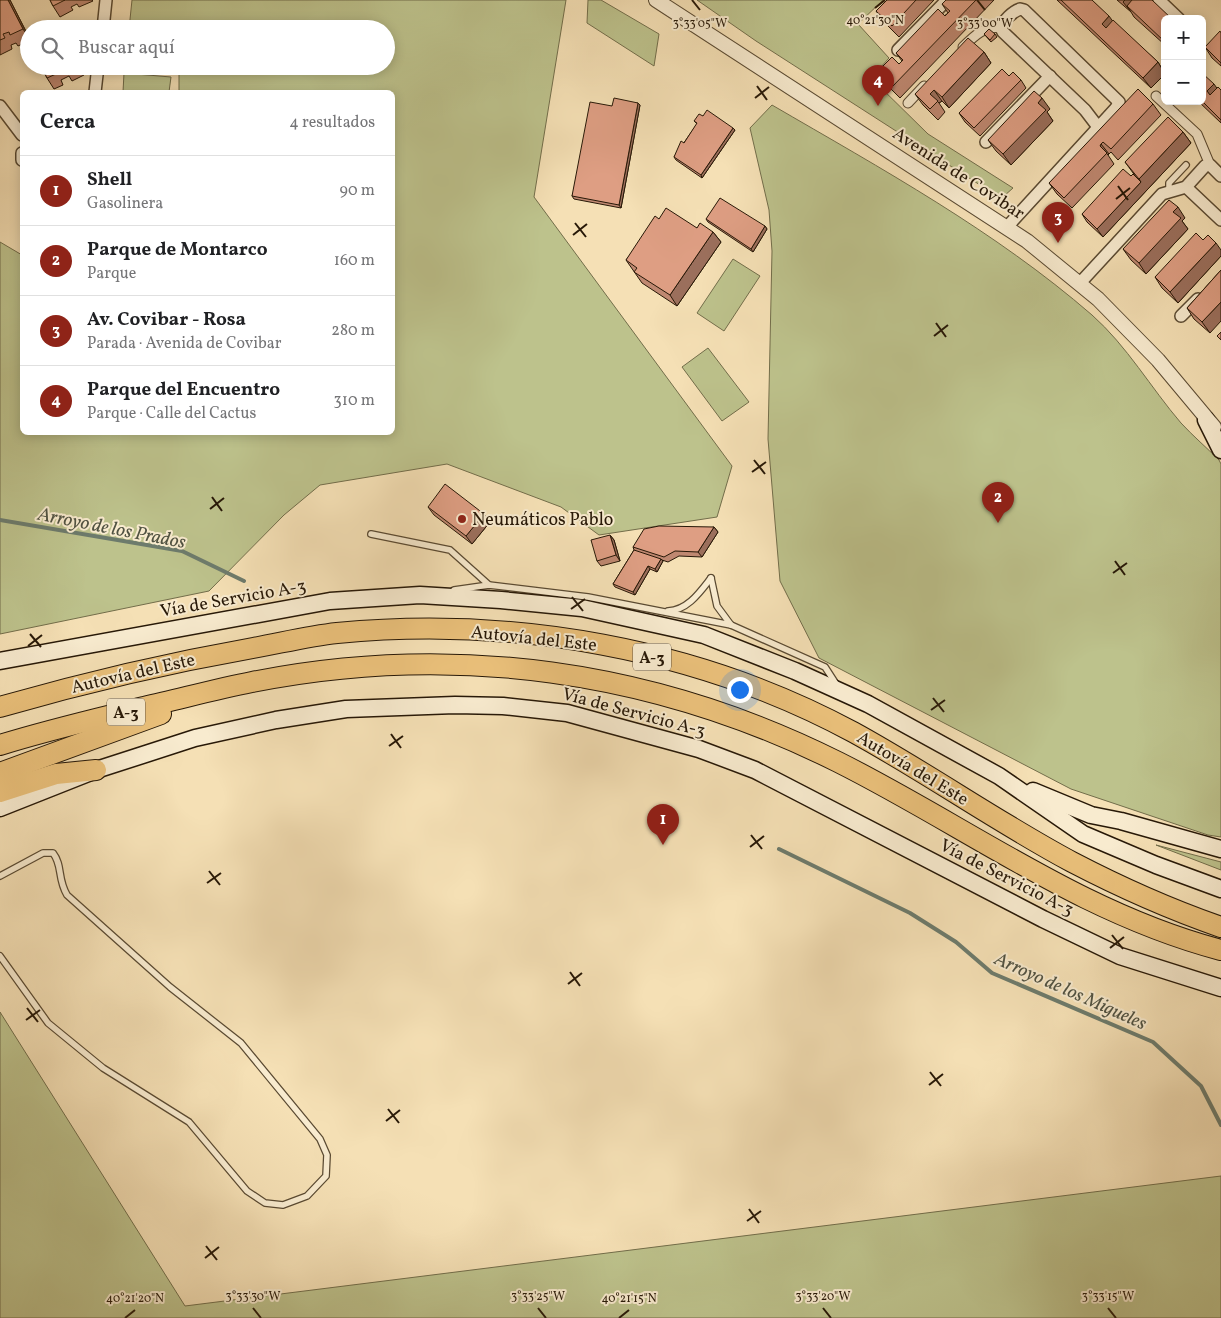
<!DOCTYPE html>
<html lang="es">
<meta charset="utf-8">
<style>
:root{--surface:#fff;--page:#f6f6f6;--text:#202124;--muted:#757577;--line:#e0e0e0;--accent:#8f2418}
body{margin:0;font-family:Vollkorn,serif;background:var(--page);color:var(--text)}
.controls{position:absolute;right:15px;top:15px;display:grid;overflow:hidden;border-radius:8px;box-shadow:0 2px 12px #0003}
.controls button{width:45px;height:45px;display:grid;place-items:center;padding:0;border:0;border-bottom:1px solid var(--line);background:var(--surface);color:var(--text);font:25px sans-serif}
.you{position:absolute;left:739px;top:689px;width:18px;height:18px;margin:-12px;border:4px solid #fff;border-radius:50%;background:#1a73e8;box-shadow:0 0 0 8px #1a73e833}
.badge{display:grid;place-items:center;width:32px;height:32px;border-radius:50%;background:var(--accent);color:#fff;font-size:16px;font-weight:700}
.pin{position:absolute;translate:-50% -41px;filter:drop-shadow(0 1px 2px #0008)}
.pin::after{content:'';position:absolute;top:26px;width:18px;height:15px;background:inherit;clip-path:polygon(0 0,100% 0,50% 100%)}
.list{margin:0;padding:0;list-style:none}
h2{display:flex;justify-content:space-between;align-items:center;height:65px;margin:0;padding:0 20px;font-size:21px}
h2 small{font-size:16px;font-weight:400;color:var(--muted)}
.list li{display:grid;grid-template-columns:32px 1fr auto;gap:15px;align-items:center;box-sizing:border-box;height:70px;padding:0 20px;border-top:1px solid var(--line)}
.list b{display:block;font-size:19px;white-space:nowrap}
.list p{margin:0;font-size:16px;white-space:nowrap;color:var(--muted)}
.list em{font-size:16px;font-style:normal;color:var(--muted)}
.icon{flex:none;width:28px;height:28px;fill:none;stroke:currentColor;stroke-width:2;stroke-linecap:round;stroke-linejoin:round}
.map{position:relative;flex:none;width:1221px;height:1318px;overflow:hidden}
.search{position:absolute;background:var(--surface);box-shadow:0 2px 12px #0003;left:20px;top:20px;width:375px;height:55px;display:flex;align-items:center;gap:12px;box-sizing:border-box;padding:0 18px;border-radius:28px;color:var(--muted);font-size:19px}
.panel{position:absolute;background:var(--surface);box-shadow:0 2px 12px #0003;left:20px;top:90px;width:375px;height:345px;border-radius:8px}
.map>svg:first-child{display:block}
.green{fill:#bdc28c;stroke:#726d4a}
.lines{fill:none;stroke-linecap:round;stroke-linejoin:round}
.stream{stroke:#6d7b6c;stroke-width:4}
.service-casing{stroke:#5a4a32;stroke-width:8}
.pedestrian-casing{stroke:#5a4a32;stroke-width:11}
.minor-casing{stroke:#5a4a32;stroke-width:14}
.tertiary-casing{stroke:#5a4a32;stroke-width:16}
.secondary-casing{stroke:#271807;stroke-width:19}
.motorway-casing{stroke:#271807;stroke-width:22}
.service{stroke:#f8ebcf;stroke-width:5.5}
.pedestrian{stroke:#f8ebcf;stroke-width:9}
.minor{stroke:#f8ebcf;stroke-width:11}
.tertiary{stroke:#f8ebcf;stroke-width:14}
.secondary{stroke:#f8ebcf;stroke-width:16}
.motorway{stroke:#eac07a;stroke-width:20}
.wall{fill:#bf8871;stroke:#271807}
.shaded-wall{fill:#9b6f5c;stroke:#271807}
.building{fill:#de9e83;stroke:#271807}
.ticks{fill:none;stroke:#271807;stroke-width:2}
.poi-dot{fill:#8f2418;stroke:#f8ebcf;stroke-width:2}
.labels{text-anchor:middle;stroke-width:4;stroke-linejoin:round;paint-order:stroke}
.shield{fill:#f8ebcf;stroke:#665743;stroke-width:1}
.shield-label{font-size:16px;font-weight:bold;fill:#271807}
.street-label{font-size:18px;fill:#271807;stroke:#f8ebcf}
.poi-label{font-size:18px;fill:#271807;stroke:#f8ebcf;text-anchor:start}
.water-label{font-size:19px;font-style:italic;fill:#505242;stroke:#f8ebcf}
.ticks-label{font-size:12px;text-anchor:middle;fill:#271807;stroke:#f8ebcf;stroke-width:4;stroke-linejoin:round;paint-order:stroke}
</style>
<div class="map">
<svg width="1221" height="1318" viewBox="0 0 1221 1318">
<rect width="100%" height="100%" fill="#f5e0b5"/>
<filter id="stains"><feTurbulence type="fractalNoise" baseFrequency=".004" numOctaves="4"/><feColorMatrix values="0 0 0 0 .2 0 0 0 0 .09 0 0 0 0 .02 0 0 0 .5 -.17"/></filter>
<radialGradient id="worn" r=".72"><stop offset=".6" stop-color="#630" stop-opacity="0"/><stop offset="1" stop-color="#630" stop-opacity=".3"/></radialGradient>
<g class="green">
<path d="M132 0H566L534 197 732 466 717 517 599 535 561 507 447 464 320 485 284 515 209 591 0 634V242L22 255V432H392V92H179V66H386V29H129Z"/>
<path d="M588 0H601L659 34 654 66 587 23Z"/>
<path d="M697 0H883L858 24 889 58 871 78 928 134 1013 188 1004 196 994 194 756 41Z"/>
<path d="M124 73 171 77 169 92H123Z"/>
<path d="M772 105C882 169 995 231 1092 315 1127 346 1151 388 1181 423 1193 436 1207 448 1219 460L1221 464V837L1208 835 1071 789 819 658 780 581 768 439 772 251 769 210 750 128Z"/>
<path d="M733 259 760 276 724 331 697 313Z"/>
<path d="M708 348 749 402 722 421 682 367Z"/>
<path d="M1156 845 1221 862V870Z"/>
<path d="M0 1012 185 1306 1221 1176V1318H0Z"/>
</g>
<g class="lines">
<g class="stream">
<path d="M0 520 182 551 244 581"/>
<path d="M779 849 910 913 956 942 992 973 1153 1042 1201 1086 1221 1125"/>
</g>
<defs>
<g id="service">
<path d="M1169 190V183L1186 165"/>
<path d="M371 534 450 550 489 585"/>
<path d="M711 578 717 606 731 625"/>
<path d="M454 590 489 585 588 597 731 625 825 667 836 684"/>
<path d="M668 611C688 610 700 592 711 578"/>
<path d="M0 876 43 853H53C63 866 57 878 67 895L170 987 241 1043 320 1139 327 1155 326 1176 307 1196 283 1205 265 1203 247 1191 189 1122 103 1068 48 1023 0 956"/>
</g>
<g id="pedestrian">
<path d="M963 47C974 36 985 25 1001 28"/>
<path d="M1156 96 1197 134 1210 165"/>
<path d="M908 103 924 86"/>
</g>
<g id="minor">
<path d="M1159 0 1179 19"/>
<path d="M103 29 106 0"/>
<path d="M898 50 947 0"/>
<path d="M95 92 98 66"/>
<path d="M0 106 22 135"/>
<path d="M986 142 1050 76"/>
<path d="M22 153V160"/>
<path d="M1186 187 1221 220"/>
<path d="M1007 227 1116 108 1119 102 1024 10 1020 9C1012 12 1004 20 1001 28L1003 32 1085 110 1098 127"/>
<path d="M1080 283 1162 194 1186 187 1205 166 1210 165 1221 176"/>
<path d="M1181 316 1198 299"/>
</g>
<path id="tertiary" d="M656 0 1027 241 1098 299 1158 360 1214 427"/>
<g id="secondary">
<path d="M1206 420 1221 450"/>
<path d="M0 661 330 601 420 595 501 600 582 608 704 635 795 671 868 704 999 776 1083 834 1156 865 1221 889"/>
<path d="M1033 791 1091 815 1121 821 1221 849"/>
<path d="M0 808 96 770 195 738 276 720 346 709 455 705 503 706 567 713 699 749 755 770 1043 919 1120 956 1221 988"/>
</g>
<g id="motorway">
<path d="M0 707C83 683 168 663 253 648 281 643 309 636 337 633 513 616 697 648 853 732 928 773 997 822 1072 862 1120 887 1169 909 1221 927"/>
<path d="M0 745C48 730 96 719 144 707 180 699 216 689 252 682 453 642 654 670 838 762 966 826 1080 913 1221 950"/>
<path d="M0 773 161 714"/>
<path d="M0 792 56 774 96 770"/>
</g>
</defs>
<use href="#service" class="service-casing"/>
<use href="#pedestrian" class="pedestrian-casing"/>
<use href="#minor" class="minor-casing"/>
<use href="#tertiary" class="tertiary-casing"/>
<use href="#secondary" class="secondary-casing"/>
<use href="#motorway" class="motorway-casing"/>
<use href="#service" class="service"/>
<use href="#pedestrian" class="pedestrian"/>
<use href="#minor" class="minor"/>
<use href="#tertiary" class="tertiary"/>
<use href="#secondary" class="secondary"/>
<use href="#motorway" class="motorway"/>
</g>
<g class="wall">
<path d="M0 0H10L29 37V41L18 46 16 43 11 45 12 49 0 55Z"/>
<path d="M50 0H92L93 1 79 7 77 4 71 7 73 10 60 17 53 6Z"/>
<path d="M887 0H934L899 37 884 22 876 11Z"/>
<path d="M946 0H994L900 98 885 83 877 72 899 64 902 61 896 53 948 13 942 4Z"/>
<path d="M1057 0H1092L1112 21 1158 62 1165 74 1151 88Z"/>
<path d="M1117 0H1152L1165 19V45L1134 17 1131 12Z"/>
<path d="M1221 33V66L1212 58 1205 47Z"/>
<path d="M984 34H995L997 37 991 42Z"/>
<path d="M984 52 991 63 949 108 942 101 939 103 945 112 938 120 923 105 915 94Z"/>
<path d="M41 66H80L84 75 72 81 69 76 61 80 63 85 54 89 47 78Z"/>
<path d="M1009 76 1021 80 1026 88 980 136 965 122 959 113Z"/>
<path d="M1221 90V123L1198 101H1202Z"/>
<path d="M638 103 640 105 621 208 574 199 572 196 612 106Z"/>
<path d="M1153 104 1161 115 1118 160 1111 152 1108 155 1114 164 1072 208 1057 194 1049 183Z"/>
<path d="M1050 109 1047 112 1053 121 1011 165 996 151 988 140Z"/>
<path d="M703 116 735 130 702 178 676 160 674 157 697 124 694 121Z"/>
<path d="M1183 132 1191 143 1103 237 1087 222 1082 214 1131 176 1136 177 1125 162Z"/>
<path d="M1185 218 1182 221 1188 229 1146 274 1131 260 1123 249Z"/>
<path d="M659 219 713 232 721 242 677 306 642 283 626 260Z"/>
<path d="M706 219 765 226 767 229 753 252 708 222Z"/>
<path d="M1221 250V256L1178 303 1162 288 1155 277Z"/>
<path d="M1221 270 1210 333 1194 319 1187 308Z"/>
<path d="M428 507 490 522 472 544 434 515Z"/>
<path d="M714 527 718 532 702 557 679 556 668 562 662 560 663 561 657 572 650 569 635 595 615 587 613 584 634 550 633 547Z"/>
<path d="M610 535 614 540 620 561 601 566 597 561Z"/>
</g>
<g class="shaded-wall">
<path d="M8 0H10L29 38 23 29Z"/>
<path d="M1125 0H1134L1127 6 1131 12 1123 2Z"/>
<path d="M1109 16 1117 27 1110 35 1102 24Z"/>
<path d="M984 52 991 63 949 108 942 97Z"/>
<path d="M1158 62 1165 74 1151 88 1143 78Z"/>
<path d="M1214 84 1221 94 1214 102 1207 91Z"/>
<path d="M934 90 942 101 939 103 930 94Z"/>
<path d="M1042 98 1050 109 1047 112 1053 121 1011 165 1003 154 1038 103Z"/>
<path d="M638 103 640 105 621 208 619 205Z"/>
<path d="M733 128 735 130 702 178 701 175Z"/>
<path d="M1183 132 1191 143 1103 237 1097 229 1141 182 1139 179Z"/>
<path d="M1101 144 1109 154 1108 155 1100 146Z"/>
<path d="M1178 207 1185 218 1182 221 1188 229 1146 274 1139 263 1173 212Z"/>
<path d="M765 226 767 229 753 252 751 249Z"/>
<path d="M713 232 721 242 677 306 670 295Z"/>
<path d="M1216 243 1221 250V256L1178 303 1170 292Z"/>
<path d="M1221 302V321L1210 333 1202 322Z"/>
<path d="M484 514 490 522 472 544 466 536Z"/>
<path d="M714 527 718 532 702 557 698 552Z"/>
<path d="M610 535 614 540 620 561 616 555Z"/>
<path d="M661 559 663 561 657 572 655 569Z"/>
<path d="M648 566 650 569 635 595 633 592Z"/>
</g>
<g class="building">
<path d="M0 0H8L23 29 10 35 9 32 3 34 5 38 0 40Z"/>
<path d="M50 0H65L53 6Z"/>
<path d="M887 0H916L892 26 876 11Z"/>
<path d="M946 0H976L892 87 877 72 892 57 899 64 903 60 896 53 938 9 945 16 950 11 942 4Z"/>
<path d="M1061 0H1092L1109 16 1102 24 1106 28 1113 20 1158 62 1143 78Z"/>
<path d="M1132 0H1152L1172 19H1165V42L1127 6Z"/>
<path d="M989 29 995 34 990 40 984 34Z"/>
<path d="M1220 31 1221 33V63L1205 47Z"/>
<path d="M968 38 984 52 942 97 934 90 930 94 938 101 930 109 915 94Z"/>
<path d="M41 66H60L53 69 56 74 47 78Z"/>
<path d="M63 66H72L65 70Z"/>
<path d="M1002 69 1009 76 1013 72 1021 80 974 128 959 113Z"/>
<path d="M1202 73 1214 84 1207 91 1210 95 1218 87 1221 90V120L1202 101Z"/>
<path d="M1138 89 1153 104 1111 149 1103 142 1101 144 1100 146 1107 153 1064 198 1049 183Z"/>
<path d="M1034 91 1042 98 1038 103 1046 110 1003 154 988 140Z"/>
<path d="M614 98 638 103 619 205 572 196 590 102 612 106Z"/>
<path d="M707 110 733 128 701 175 674 157 681 141 684 143 697 123 694 121 699 114 703 116Z"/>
<path d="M1168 117 1183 132 1139 179 1125 162Z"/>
<path d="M1123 169 1131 176 1133 174 1141 182 1097 229 1082 214Z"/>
<path d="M720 198 765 226 751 249 706 219Z"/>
<path d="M1169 200 1178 207 1173 212 1181 218 1139 263 1123 249Z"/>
<path d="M666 208 697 228 700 223 713 232 670 295 634 272 637 268 626 260 655 216 659 219Z"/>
<path d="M1196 233 1203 240 1208 235 1216 243 1170 292 1155 277Z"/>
<path d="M1221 270V302L1202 322 1187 308Z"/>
<path d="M1221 332V340L1217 336Z"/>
<path d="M445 484 484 514 466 536 428 507Z"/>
<path d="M659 526 714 527 698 552 675 551 664 557 633 547 644 529Z"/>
<path d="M610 535 616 555 597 561 591 540Z"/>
<path d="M634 550 661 559 655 569 648 566 633 592 613 584Z"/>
</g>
<path class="ticks" d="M692 0 700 10M977 0 985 10M875 8 885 0M757 86 767 100M755 98 769 87M1118 186 1128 200M1116 199 1130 188M575 223 586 237M573 235 587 224M936 323 946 337M934 336 948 325M754 460 765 474M752 472 766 462M212 497 222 511M210 509 224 498M1115 561 1125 575M1113 573 1127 563M572 597 583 611M571 609 585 599M30 634 41 647M28 646 42 635M933 698 944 712M931 710 945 700M391 734 401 748M389 746 403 736M751 835 762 849M750 847 764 836M209 871 220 885M207 883 221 873M1112 935 1123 949M1110 948 1124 937M570 972 580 986M568 984 582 973M27 1008 38 1022M26 1020 40 1010M930 1072 941 1086M929 1085 943 1074M388 1109 399 1123M386 1121 400 1110M749 1209 759 1223M747 1221 761 1211M206 1246 217 1260M205 1258 219 1247M253 1308 261 1318M538 1308 546 1318M823 1308 831 1318M1108 1308 1116 1318M125 1318 135 1310M619 1318 629 1310"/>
<circle class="poi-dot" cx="462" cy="519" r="5"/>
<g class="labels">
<g class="shield">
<rect x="633" y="643.5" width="38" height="27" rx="4"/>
<rect x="107" y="698.5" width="38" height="27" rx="4"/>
</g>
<g class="shield-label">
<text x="652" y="663">A-3</text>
<text x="126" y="718">A-3</text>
</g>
<g class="street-label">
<text transform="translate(959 173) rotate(33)" y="6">Avenida de Covibar</text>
<text transform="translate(233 598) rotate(-10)" y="6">Vía de Servicio A-3</text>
<text transform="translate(534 638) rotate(6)" y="6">Autovía del Este</text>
<text transform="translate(133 673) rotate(-13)" y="6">Autovía del Este</text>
<text transform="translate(634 712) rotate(15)" y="6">Vía de Servicio A-3</text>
<text transform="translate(913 768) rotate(31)" y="6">Autovía del Este</text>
<text transform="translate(1007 877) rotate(27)" y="6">Vía de Servicio A-3</text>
</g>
<g class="poi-label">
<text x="472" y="525">Neumáticos Pablo</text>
</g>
<g class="water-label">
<text transform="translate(112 527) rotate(11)" y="7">Arroyo de los Prados</text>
<text transform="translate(1071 990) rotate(24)" y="7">Arroyo de los Migueles</text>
</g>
</g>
<g class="ticks-label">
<text x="875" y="24">40°21'30"N</text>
<text x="700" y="27">3°33'05"W</text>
<text x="985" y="27">3°33'00"W</text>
<text x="253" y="1300">3°33'30"W</text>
<text x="538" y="1300">3°33'25"W</text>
<text x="823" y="1300">3°33'20"W</text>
<text x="1108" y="1300">3°33'15"W</text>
<text x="135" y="1302">40°21'20"N</text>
<text x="629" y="1302">40°21'15"N</text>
</g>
<rect width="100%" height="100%" filter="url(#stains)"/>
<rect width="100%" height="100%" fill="url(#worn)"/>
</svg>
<div class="controls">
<button>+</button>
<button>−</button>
</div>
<div class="you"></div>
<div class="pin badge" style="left:663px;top:845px">1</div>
<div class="pin badge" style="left:998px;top:523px">2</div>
<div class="pin badge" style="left:1058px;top:243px">3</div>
<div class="pin badge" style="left:878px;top:106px">4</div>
<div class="search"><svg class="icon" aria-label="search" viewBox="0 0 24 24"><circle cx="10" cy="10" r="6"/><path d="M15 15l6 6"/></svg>Buscar aquí</div>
<section class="panel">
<h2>Cerca<small>4 resultados</small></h2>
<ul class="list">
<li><span class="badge">1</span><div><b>Shell</b><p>Gasolinera</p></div><em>90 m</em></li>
<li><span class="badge">2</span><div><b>Parque de Montarco</b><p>Parque</p></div><em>160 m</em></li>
<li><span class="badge">3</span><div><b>Av. Covibar - Rosa</b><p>Parada · Avenida de Covibar</p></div><em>280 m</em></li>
<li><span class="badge">4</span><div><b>Parque del Encuentro</b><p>Parque · Calle del Cactus</p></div><em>310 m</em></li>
</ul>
</section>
</div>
